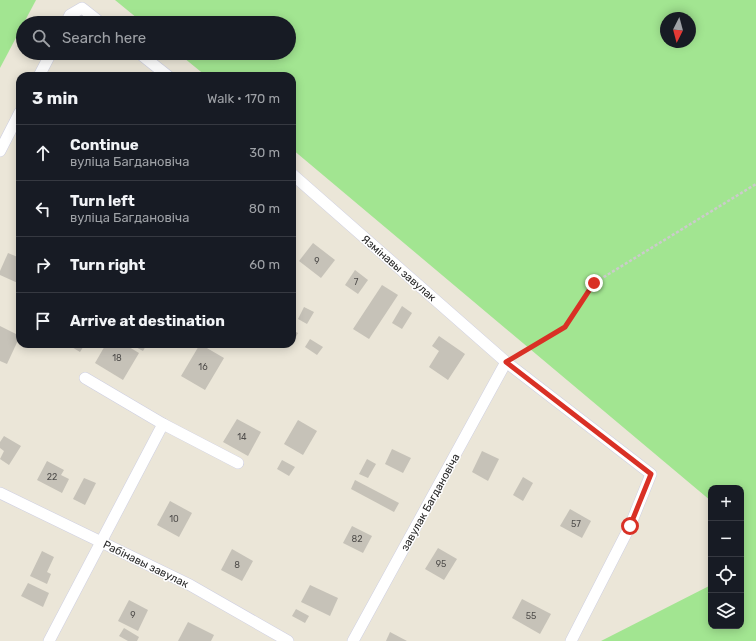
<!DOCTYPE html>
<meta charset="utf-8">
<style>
:root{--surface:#171b24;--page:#242831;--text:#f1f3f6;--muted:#9ea1a6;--line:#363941}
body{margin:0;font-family:Rubik,sans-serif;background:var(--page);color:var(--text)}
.controls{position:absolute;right:12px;bottom:12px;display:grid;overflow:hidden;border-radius:8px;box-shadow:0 2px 10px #0003}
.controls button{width:36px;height:36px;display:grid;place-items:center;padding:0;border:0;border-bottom:1px solid var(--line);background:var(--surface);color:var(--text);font:20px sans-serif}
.compass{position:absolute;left:660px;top:12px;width:36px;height:36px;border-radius:50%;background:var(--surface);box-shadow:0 2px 10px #0003;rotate:186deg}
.stop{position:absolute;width:12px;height:12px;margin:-9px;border:3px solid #d93025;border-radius:50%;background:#fff}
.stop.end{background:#d93025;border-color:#fff;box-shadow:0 1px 4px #0008}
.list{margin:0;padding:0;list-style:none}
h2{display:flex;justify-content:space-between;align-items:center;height:52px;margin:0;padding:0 16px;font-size:17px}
h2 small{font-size:13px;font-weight:400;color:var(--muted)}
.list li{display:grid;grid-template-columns:26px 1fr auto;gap:12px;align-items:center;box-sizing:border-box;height:56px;padding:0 16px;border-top:1px solid var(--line)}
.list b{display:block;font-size:15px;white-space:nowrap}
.list p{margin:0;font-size:13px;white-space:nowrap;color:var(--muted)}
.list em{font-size:13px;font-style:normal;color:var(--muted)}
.icon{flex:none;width:22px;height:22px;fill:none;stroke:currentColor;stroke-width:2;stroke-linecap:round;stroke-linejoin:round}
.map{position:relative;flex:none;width:756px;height:641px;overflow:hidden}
.search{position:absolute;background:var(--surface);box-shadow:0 2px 10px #0003;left:16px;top:16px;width:280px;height:44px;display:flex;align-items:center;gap:10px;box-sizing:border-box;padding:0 14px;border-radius:22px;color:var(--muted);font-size:15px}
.panel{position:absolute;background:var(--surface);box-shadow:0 2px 10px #0003;left:16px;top:72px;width:280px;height:276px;border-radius:12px}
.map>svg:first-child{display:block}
.green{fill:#a2e591;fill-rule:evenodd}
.building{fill:#c6c2b8}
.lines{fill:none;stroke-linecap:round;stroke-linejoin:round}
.street-casing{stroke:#cecfe2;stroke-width:12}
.path{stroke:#cbcbcb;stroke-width:2.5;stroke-dasharray:3 2;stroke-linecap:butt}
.street{stroke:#fff;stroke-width:11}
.route{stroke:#d93025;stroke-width:5}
.labels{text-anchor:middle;stroke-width:3;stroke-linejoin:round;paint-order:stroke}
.number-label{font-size:9px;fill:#504e4c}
.street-label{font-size:11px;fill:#282828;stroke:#fff}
</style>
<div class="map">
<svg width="756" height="641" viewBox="0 0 756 641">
<rect width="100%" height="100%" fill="#ebe6d8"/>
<g class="green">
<path d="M0 0H36L0 68Z"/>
<path d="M115 0H756V641H601L711 585V626H741V488H711V501L292 149V76H206L178 53H289V23H143ZM666 18H690V42H666Z"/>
</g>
<g class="building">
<path d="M20 185V194L16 192Z"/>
<path d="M313 243 335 260 321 278 299 261Z"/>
<path d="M8 253 20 258V284L0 275V271Z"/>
<path d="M355 270 368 280 358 294 345 285Z"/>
<path d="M382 285 398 295 369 339 353 329Z"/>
<path d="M402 306 412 313 402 329 392 323Z"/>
<path d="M304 307 314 312 307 324 298 319Z"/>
<path d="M0 326 20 336 7 364 0 361Z"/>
<path d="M292 330 298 333 292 344Z"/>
<path d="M439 336 465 354 448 380 429 367 439 351 432 346Z"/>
<path d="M310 339 323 347 317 355 305 347Z"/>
<path d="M67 344H85L80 352Z"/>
<path d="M106 344H124L139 353 123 380 95 363Z"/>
<path d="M130 344H147L143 351Z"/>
<path d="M200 344 224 358 205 390 181 376Z"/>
<path d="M237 419 261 432 248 456 223 442Z"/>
<path d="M298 420 317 431 303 455 284 444Z"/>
<path d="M4 436 21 446 9 465 0 459 4 451 0 448V442Z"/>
<path d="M392 449 411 458 403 473 385 464Z"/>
<path d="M482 451 499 459 488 481 472 472Z"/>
<path d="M367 459 376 464 368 478 359 474Z"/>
<path d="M282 460 295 467 289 476 277 469Z"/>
<path d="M47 461 64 470 61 475 69 479 62 493 37 480Z"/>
<path d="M523 477 533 483 523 501 513 495Z"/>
<path d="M84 478 96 483 85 505 73 499Z"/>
<path d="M355 480 399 503 394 512 351 489Z"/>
<path d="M170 501 192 513 179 537 157 525Z"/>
<path d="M570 509 591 521 582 538 560 526Z"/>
<path d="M352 526 372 536 363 553 343 543Z"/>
<path d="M438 548 457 559 444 580 425 569Z"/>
<path d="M232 549 253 561 242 581 221 570Z"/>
<path d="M42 551 54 557 47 572 51 574 47 584 30 576Z"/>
<path d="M28 583 49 593 43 607 21 596Z"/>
<path d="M310 585 338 598 330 616 301 602Z"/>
<path d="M522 599 551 614 540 634 512 618Z"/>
<path d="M129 600 148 610 138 631 118 621Z"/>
<path d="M296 609 309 616 305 623 292 616Z"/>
<path d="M188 622 214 635 211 641H178Z"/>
<path d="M124 628 139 637 137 641H128L119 636Z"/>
<path d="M390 632 407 641H386Z"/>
</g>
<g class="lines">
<defs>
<g id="street">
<path d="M66 23 70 15 82 8 101 23"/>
<path d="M139 53 168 76"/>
<path d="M39 76 51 53"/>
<path d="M0 151 20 112"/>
<path d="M292 174 506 362 651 474 630 526 571 641"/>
<path d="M163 424 238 463"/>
<path d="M0 493 190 585 288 641"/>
<path d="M49 641 163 424 85 378"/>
<path d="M353 641 506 362"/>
</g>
</defs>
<use href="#street" class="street-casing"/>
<path class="path" d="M517 356 565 327 594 283 756 184"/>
<use href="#street" class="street"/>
</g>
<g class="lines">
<path class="route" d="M594 283 565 327 506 362 651 474 630 526"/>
</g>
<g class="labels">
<g class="number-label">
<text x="317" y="264">9</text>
<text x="356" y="285">7</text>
<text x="117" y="361">18</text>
<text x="203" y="370">16</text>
<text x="242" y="440">14</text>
<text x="52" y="480">22</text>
<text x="174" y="522">10</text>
<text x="576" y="527">57</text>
<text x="357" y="542">82</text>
<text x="441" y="567">95</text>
<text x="237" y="568">8</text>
<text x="133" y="618">9</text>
<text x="531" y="619">55</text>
</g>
<g class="street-label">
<text transform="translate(399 268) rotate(41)" y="4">Язмінавы завулак</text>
<text transform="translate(430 502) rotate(-61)" y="4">завулак Багдановіча</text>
<text transform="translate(146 564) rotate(26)" y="4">Рабінавы завулак</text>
</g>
</g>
</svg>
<div class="controls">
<button>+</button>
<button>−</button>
<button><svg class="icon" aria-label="locate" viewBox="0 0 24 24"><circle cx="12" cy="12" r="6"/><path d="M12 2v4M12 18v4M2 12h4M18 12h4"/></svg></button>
<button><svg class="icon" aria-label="layers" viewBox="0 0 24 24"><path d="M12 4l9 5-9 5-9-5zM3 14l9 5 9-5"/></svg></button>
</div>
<svg class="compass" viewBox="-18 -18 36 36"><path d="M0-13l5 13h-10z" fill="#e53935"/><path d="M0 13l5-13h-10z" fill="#9ea1a6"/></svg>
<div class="stop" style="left:630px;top:526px"></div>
<div class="stop end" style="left:594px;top:283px"></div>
<div class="search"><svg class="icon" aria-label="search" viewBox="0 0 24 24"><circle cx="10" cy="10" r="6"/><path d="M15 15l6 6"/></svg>Search here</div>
<section class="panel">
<h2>3 min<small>Walk · 170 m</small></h2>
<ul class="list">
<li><svg class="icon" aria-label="ahead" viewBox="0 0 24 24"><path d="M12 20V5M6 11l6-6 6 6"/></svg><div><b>Continue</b><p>вуліца Багдановіча</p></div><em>30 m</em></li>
<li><svg class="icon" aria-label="left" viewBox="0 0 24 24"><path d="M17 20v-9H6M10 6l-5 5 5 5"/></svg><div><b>Turn left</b><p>вуліца Багдановіча</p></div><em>80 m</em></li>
<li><svg class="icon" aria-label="right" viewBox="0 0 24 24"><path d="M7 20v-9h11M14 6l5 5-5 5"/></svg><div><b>Turn right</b></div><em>60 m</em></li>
<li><svg class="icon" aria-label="arrive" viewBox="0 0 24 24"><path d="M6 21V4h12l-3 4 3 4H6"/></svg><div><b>Arrive at destination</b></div></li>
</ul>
</section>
</div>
